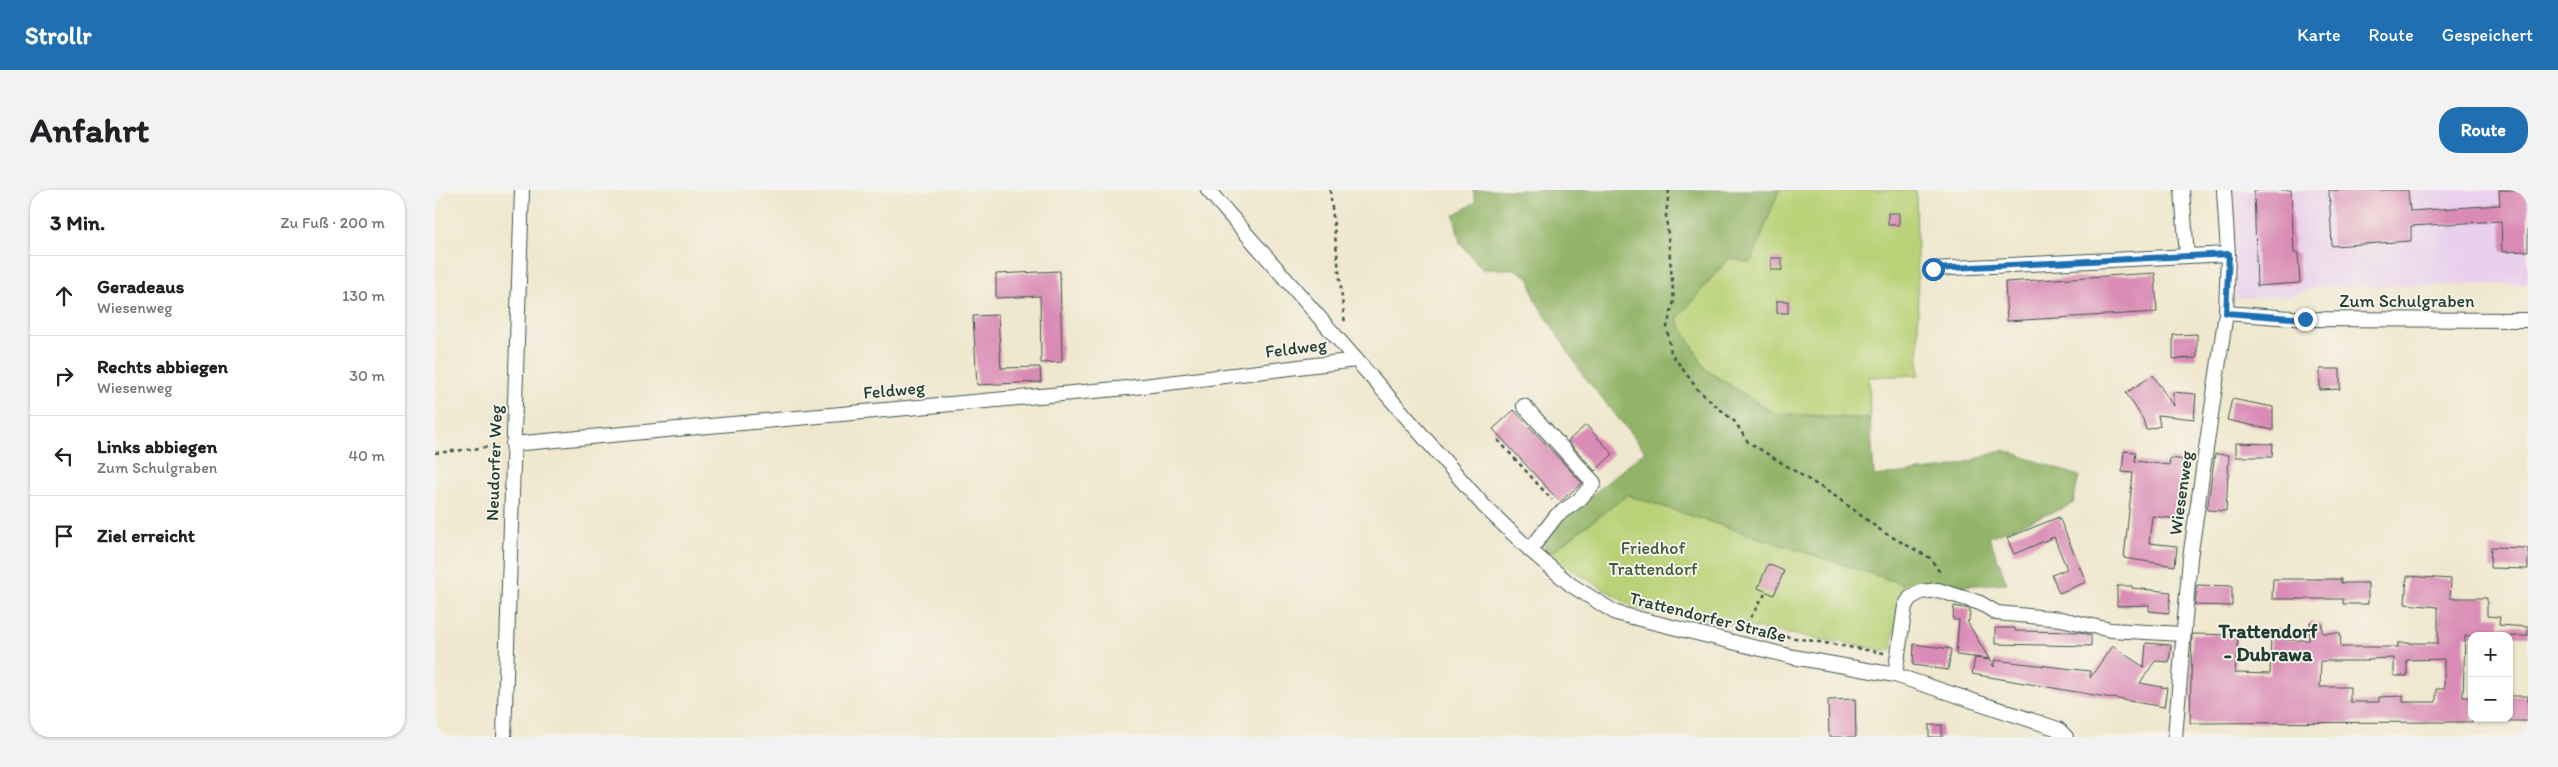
<!DOCTYPE html>
<html lang="de">
<meta charset="utf-8">
<style>
:root{--surface:#fff;--page:#f2f2f2;--text:#202124;--muted:#757577;--line:#e0e0e0;--accent:#1f6fb2}
body{margin:0;font-family:Itim,sans-serif;background:var(--page);color:var(--text)}
.controls{position:absolute;right:15px;bottom:15px;display:grid;overflow:hidden;border-radius:10px;box-shadow:0 1px 4px #0004}
.controls button{width:45px;height:45px;display:grid;place-items:center;padding:0;border:0;border-bottom:1px solid var(--line);background:var(--surface);color:var(--text);font:25px sans-serif}
.stop{position:absolute;width:15px;height:15px;margin:-11px;border:4px solid #1f6fb2;border-radius:50%;background:#fff}
.stop.end{background:#1f6fb2;border-color:#fff;box-shadow:0 1px 5px #0008}
.list{margin:0;padding:0;list-style:none}
h2{display:flex;justify-content:space-between;align-items:center;height:65px;margin:0;padding:0 20px;font-size:21px}
h2 small{font-size:16px;font-weight:400;color:var(--muted)}
.list li{display:grid;grid-template-columns:32px 1fr auto;gap:15px;align-items:center;box-sizing:border-box;height:80px;padding:0 20px;border-top:1px solid var(--line)}
.list b{display:block;font-size:19px;white-space:nowrap}
.list p{margin:0;font-size:16px;white-space:nowrap;color:var(--muted)}
.list em{font-size:16px;font-style:normal;color:var(--muted)}
.icon{flex:none;width:28px;height:28px;fill:none;stroke:currentColor;stroke-width:2;stroke-linecap:round;stroke-linejoin:round}
.map{position:relative;flex:none;width:2093px;height:547px;overflow:hidden;border-radius:20px}
header{display:flex;align-items:center;gap:30px;box-sizing:border-box;height:70px;padding:0 25px;background:var(--accent);color:#fff}
header strong{font-size:24px}
nav{display:flex;gap:28px;margin-inline-start:auto;font-size:18px}
.intro{display:flex;align-items:center;justify-content:space-between;box-sizing:border-box;height:120px;padding:0 30px}
h1{margin:0;font-size:35px}
.button{padding:12px 22px;border-radius:20px;background:var(--accent);color:#fff;font-size:18px;font-weight:700}
main{display:flex;gap:30px;padding:0 30px}
aside{flex:1;background:var(--surface);border-radius:20px;box-shadow:0 1px 4px #0004}
.map>svg:first-child{display:block}
.built{fill:#e9d1ed}
.green{fill:#b9d277;stroke:#6c8856}
.forest{fill:#92b468;stroke:#58784e}
.building{fill:#d98bb5;fill-rule:evenodd}
.lines{fill:none;stroke-linecap:round;stroke-linejoin:round}
.minor-casing{stroke:#3e564b;stroke-width:16}
.path{stroke:#3e564b;stroke-width:2.5;stroke-dasharray:4 4;stroke-linecap:butt}
.minor{stroke:#fff;stroke-width:14}
.route{stroke:#1f6fb2;stroke-width:6}
.labels{text-anchor:middle;stroke-width:4;stroke-linejoin:round;paint-order:stroke}
.street-label{font-size:18px;fill:#1f3d34;stroke:#f7f3e8}
.park-label{font-size:18px;fill:#3e5b41;stroke:#f7f3e8}
.quarter-label{font-size:20px;font-weight:bold;fill:#1f3d34;stroke:#f7f3e8}
</style>
<header>
<strong>Strollr</strong>
<nav><a>Karte</a><a>Route</a><a>Gespeichert</a></nav>
</header>
<div class="intro"><h1>Anfahrt</h1><a class="button">Route</a></div>
<main>
<aside>
<h2>3 Min.<small>Zu Fuß · 200 m</small></h2>
<ul class="list">
<li><svg class="icon" aria-label="ahead" viewBox="0 0 24 24"><path d="M12 20V5M6 11l6-6 6 6"/></svg><div><b>Geradeaus</b><p>Wiesenweg</p></div><em>130 m</em></li>
<li><svg class="icon" aria-label="right" viewBox="0 0 24 24"><path d="M7 20v-9h11M14 6l5 5-5 5"/></svg><div><b>Rechts abbiegen</b><p>Wiesenweg</p></div><em>30 m</em></li>
<li><svg class="icon" aria-label="left" viewBox="0 0 24 24"><path d="M17 20v-9H6M10 6l-5 5 5 5"/></svg><div><b>Links abbiegen</b><p>Zum Schulgraben</p></div><em>40 m</em></li>
<li><svg class="icon" aria-label="arrive" viewBox="0 0 24 24"><path d="M6 21V4h12l-3 4 3 4H6"/></svg><div><b>Ziel erreicht</b></div></li>
</ul>
</aside>
<div class="map">
<svg width="2093" height="547" viewBox="0 0 2093 547">
<rect width="100%" height="100%" fill="#f7f3e8"/>
<filter id="ink" filterUnits="userSpaceOnUse"><feTurbulence type="fractalNoise" baseFrequency=".02" numOctaves="2"/><feDisplacementMap in="SourceGraphic" scale="10" xChannelSelector="R" yChannelSelector="G"/><feConvolveMatrix kernelMatrix="1 2 1 2 8 2 1 2 1" color-interpolation-filters="sRGB"/></filter>
<filter id="wash" filterUnits="userSpaceOnUse"><feTurbulence type="fractalNoise" baseFrequency=".0096" numOctaves="4" result="noise"/><feDisplacementMap in="SourceGraphic" scale="20" xChannelSelector="R" yChannelSelector="G"/><feGaussianBlur stdDeviation="1.12" result="paint"/><feColorMatrix in="noise" values="0 0 0 0 0 0 0 0 0 0 0 0 0 0 0 0 0 1.4 0 .05"/><feComposite in="paint" operator="in"/></filter>
<g filter="url(#wash)">
<rect width="100%" height="100%" fill="#efe7ce"/>
<path class="built" d="M1795 0H2093V94L1881 97 1854 106 1801 108Z"/>
<g class="green">
<path d="M1344 0H1481L1484 185 1434 187 1435 229 1339 223 1271 180 1242 129 1294 68 1316 73Z"/>
<path d="M1192 305 1468 394 1456 461 1200 418 1113 365Z"/>
</g>
<path class="forest" d="M1038 0H1344L1316 73 1294 68 1242 129 1271 180 1339 223 1435 229 1439 286 1513 278 1569 260 1644 286 1638 314 1554 347 1572 393 1513 397 1468 394 1192 305 1113 365 1107 353 1127 330 1210 261 1148 185 1099 108 1095 88 1080 79H1047L1025 53 1019 25 1041 12Z"/>
<g id="blocks">
<g class="building">
<path d="M1819 0H1856L1859 63H1863L1865 93 1822 96Z"/>
<path d="M1894 0H1973L1975 21 2065 15 2064 0H2093V61L2067 62 2066 31 1976 36V51L1897 56Z"/>
<rect x="1453" y="23" width="11" height="12"/>
<rect x="1336" y="68" width="11" height="12"/>
<path d="M625 81 627 172 606 173 605 106 561 108V84Z"/>
<path d="M1720 83 1722 122 1572 131 1570 92Z"/>
<rect x="1342" y="111" width="11" height="12"/>
<path d="M563 125 566 178 605 177 606 192 542 195 538 126Z"/>
<path d="M1762 144V168L1738 169V145Z"/>
<path d="M1885 179H1905V199L1885 200Z"/>
<path d="M1718 185 1738 216V202L1761 204 1759 229 1723 225 1725 236 1711 240 1708 229 1691 203Z"/>
<path d="M1797 209 1838 217V240L1792 230Z"/>
<path d="M1079 220 1147 293 1125 312 1058 239Z"/>
<path d="M1151 235 1178 264 1160 281 1133 251Z"/>
<path d="M1801 253 1838 254 1837 267H1801Z"/>
<path d="M1689 261 1701 262 1700 271 1734 275 1735 268 1751 270 1744 329 1717 326 1714 353 1742 356 1740 376 1689 368 1698 283 1687 282Z"/>
<path d="M1780 264 1794 265 1791 321 1772 320Z"/>
<path d="M1624 327 1651 392 1624 403 1617 385 1632 379 1619 347 1579 364 1572 348Z"/>
<path d="M2056 357 2093 358V379L2055 378Z"/>
<path d="M1333 374 1349 381 1339 405 1323 398Z"/>
<path d="M1972 386 2016 389 2015 408H2052V426L2065 427 2064 435 2093 437V446H2030L2028 507H2037V532L1755 533 1757 444 1803 445 1800 483 1835 484 1836 440H1850V450H1874L1875 432 1887 434V443H1905L1906 457H1963V453H2003V417L1970 414ZM1959 468V486H1972V470L2009 469V499H2001V512H1968V506L1944 507V512H1915V497H1885L1886 471H1933V469Z"/>
<path d="M1838 389H1906V393H1933V414H1908V409H1837Z"/>
<path d="M1762 395 1797 396V416L1760 415Z"/>
<path d="M1682 396H1697V398L1736 402 1734 423 1714 421V415L1682 416Z"/>
<path d="M1519 416 1535 419 1534 431H1532L1554 469 1521 465 1524 430H1518Z"/>
<path d="M1560 438H1580V441L1644 442 1656 445V456L1560 454Z"/>
<path d="M1711 453 1736 455 1734 472 1720 471 1705 493 1732 498 1729 517 1537 484 1540 468 1555 470 1559 477V470L1655 481V488L1677 456 1709 477Z"/>
<path d="M1479 454 1516 459 1513 480 1478 475Z"/>
<rect x="2074" y="506" width="19" height="25"/>
<path d="M1420 509 1421 547H1394L1393 510Z"/>
<rect x="1494" y="535" width="13" height="12"/>
</g>
</g>
</g>
<g filter="url(#ink)">
<use href="#blocks" fill-opacity="0" stroke="#3e564b" stroke-width="1"/>
<g class="lines">
<defs>
<g id="minor">
<path d="M773 0 1049 316 1095 360 1136 395 1181 423 1358 467 1460 485 1623 539 1631 547"/>
<path d="M1747 0 1752 66"/>
<path d="M1498 79 1793 64"/>
<path d="M1791 123 1870 129 2093 130"/>
<path d="M1089 216 1159 293 1144 310 1122 325 1095 360"/>
<path d="M78 254 692 198 921 170"/>
<path d="M1460 485 1470 416 1475 408 1486 402 1503 400 1545 413 1562 423 1626 429 1676 440 1747 444"/>
<path d="M69 547 87 0"/>
<path d="M1740 547 1755 368 1791 123 1793 64 1789 0"/>
</g>
</defs>
<use href="#minor" class="minor-casing"/>
<g class="path">
<path d="M895 0 910 135"/>
<path d="M1234 0 1231 25 1239 111 1232 137 1236 163 1263 200 1300 232 1313 252 1400 306 1448 342 1495 368 1504 381V386"/>
<path d="M1063 250 1117 310"/>
<path d="M0 263 64 256"/>
<path d="M1307 441 1330 404"/>
<path d="M1319 441 1449 463"/>
</g>
<use href="#minor" class="minor"/>
</g>
</g>
<g class="lines" filter="url(#ink)">
<path class="route" d="M1498 79 1794 64 1791 123 1870 129"/>
</g>
<g class="labels">
<g class="street-label">
<text x="1972" y="117">Zum Schulgraben</text>
<text transform="translate(861 158) rotate(-7)" y="6">Feldweg</text>
<text transform="translate(459 200) rotate(-5)" y="6">Feldweg</text>
<text transform="translate(59 273) rotate(-88)" y="6">Neudorfer Weg</text>
<text transform="translate(1746 303) rotate(-82)" y="6">Wiesenweg</text>
<text transform="translate(1273 427) rotate(14)" y="6">Trattendorfer Straße</text>
</g>
<g class="park-label">
<text x="1218" y="364">Friedhof<tspan x="1218" dy="21">Trattendorf</tspan></text>
</g>
<g class="quarter-label">
<text x="1833" y="448">Trattendorf<tspan x="1833" dy="23">- Dubrawa</tspan></text>
</g>
</g>
</svg>
<div class="controls">
<button>+</button>
<button>−</button>
</div>
<div class="stop" style="left:1498px;top:79px"></div>
<div class="stop end" style="left:1870px;top:129px"></div>
</div>
</main>
